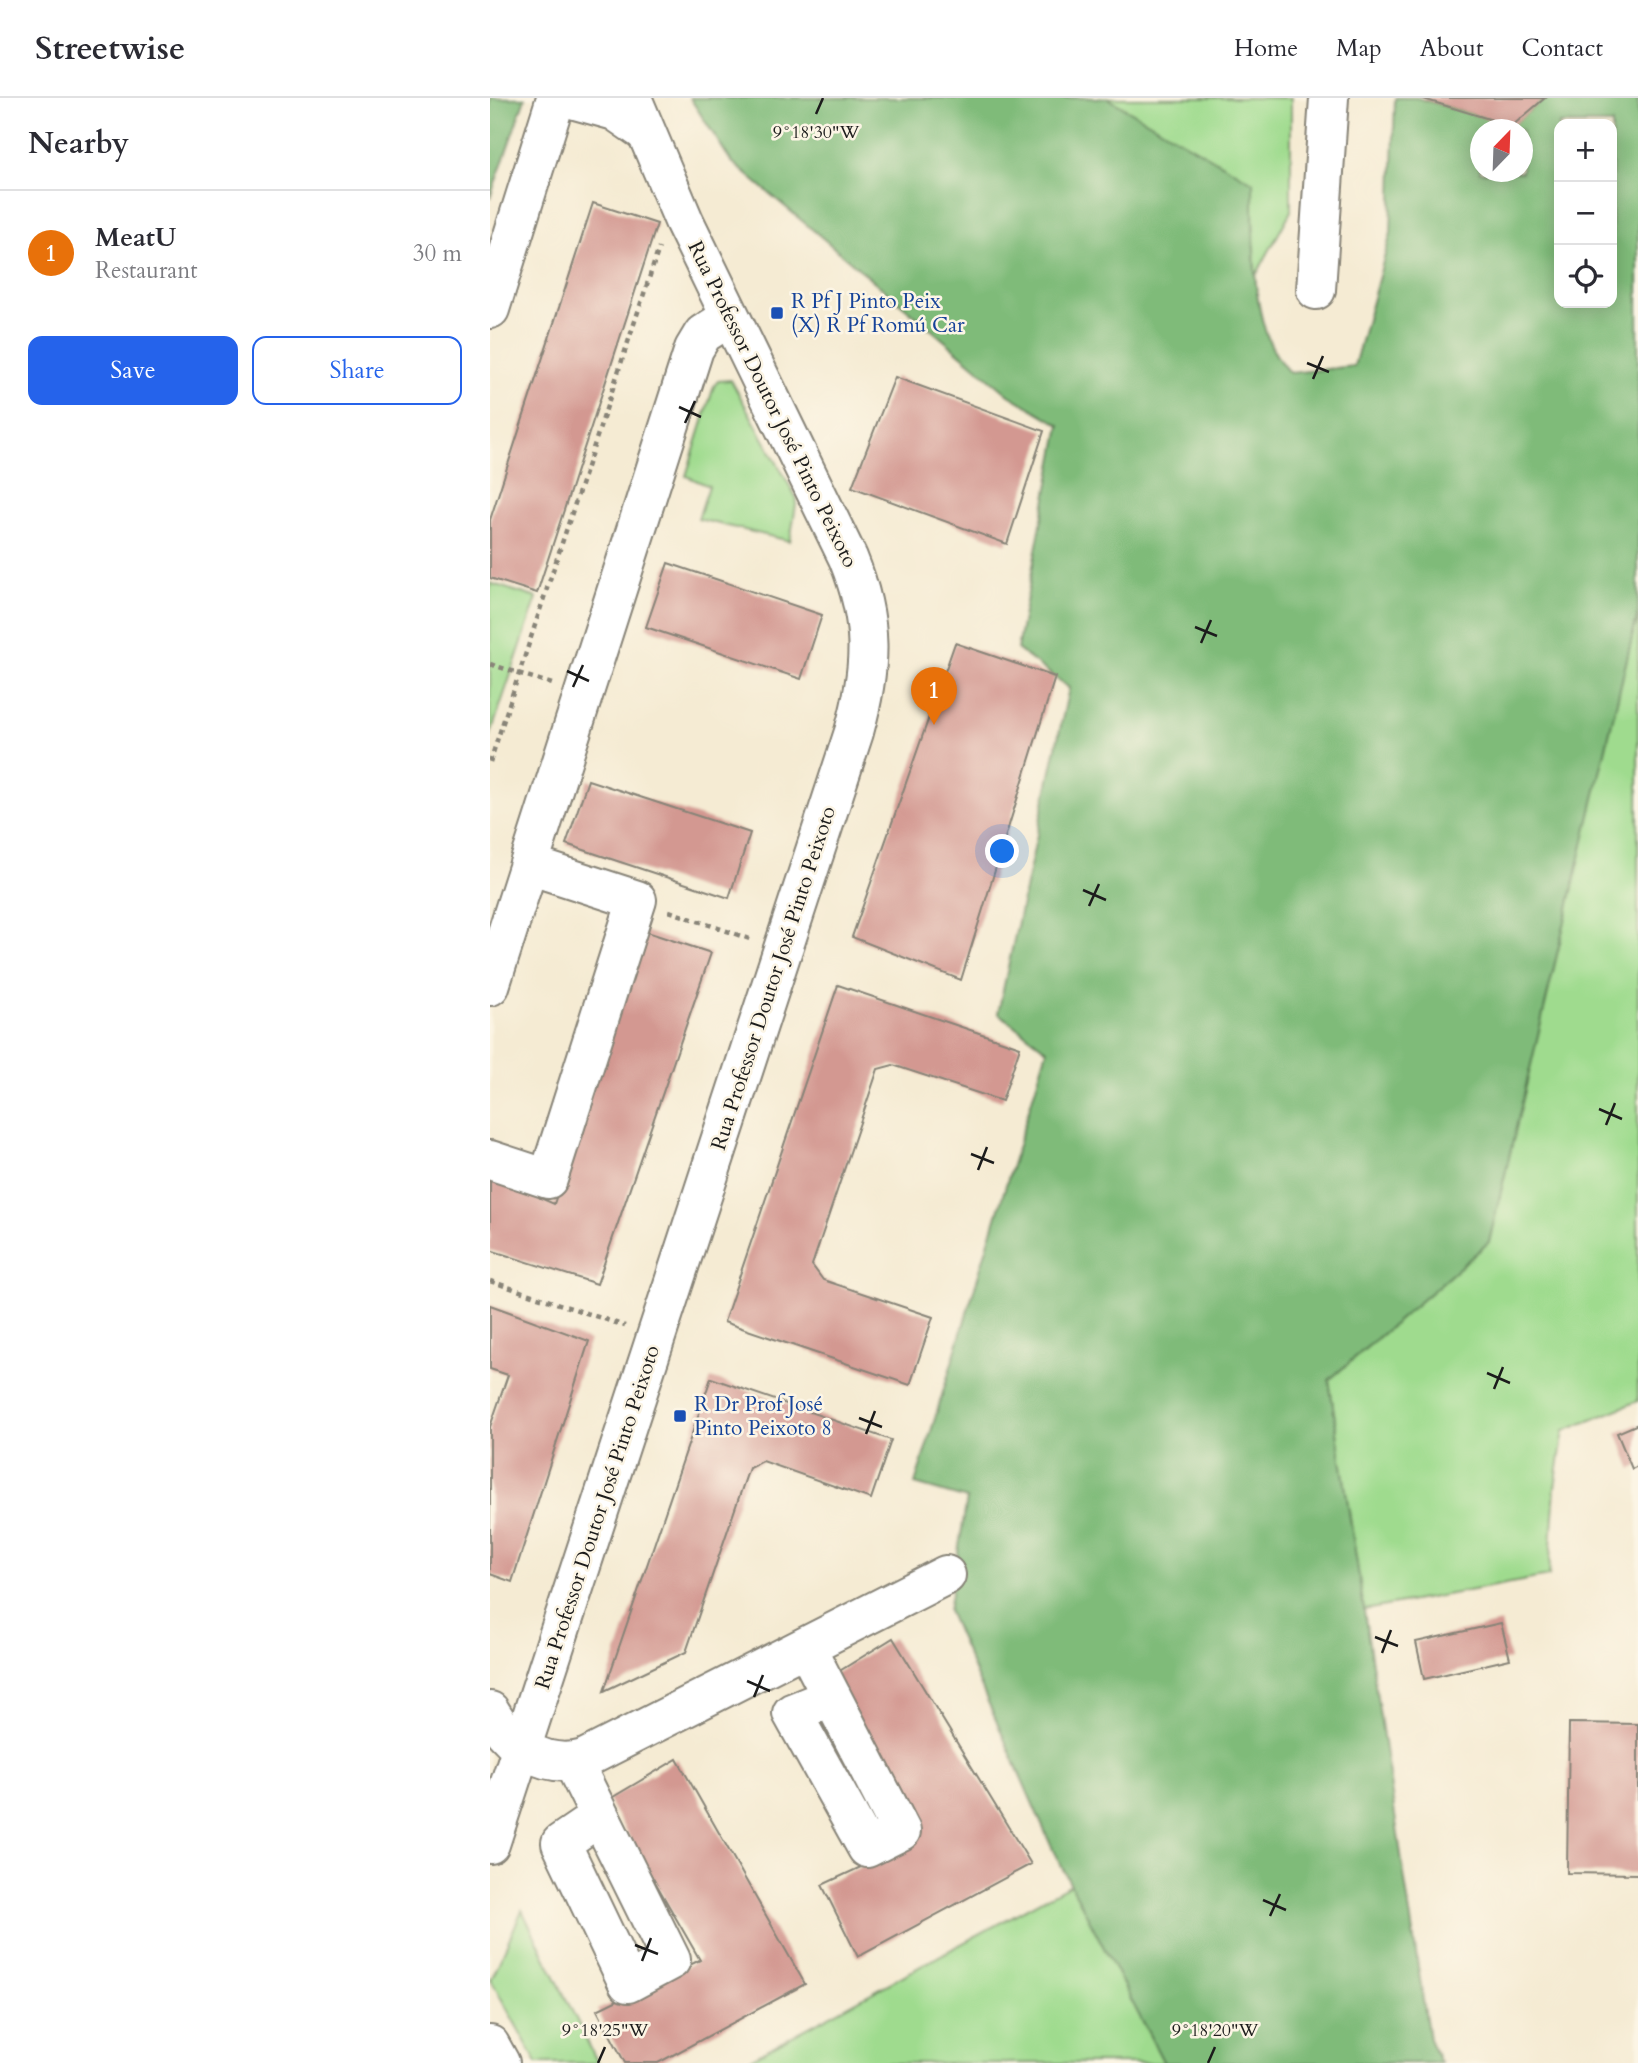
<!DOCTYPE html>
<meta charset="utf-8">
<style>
:root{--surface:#fff;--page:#f2f2f3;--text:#2b2b33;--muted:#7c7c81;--line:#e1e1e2;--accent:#2563eb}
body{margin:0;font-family:Cardo,serif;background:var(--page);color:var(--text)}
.controls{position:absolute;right:21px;top:21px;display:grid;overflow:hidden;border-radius:14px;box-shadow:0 4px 18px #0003}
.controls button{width:63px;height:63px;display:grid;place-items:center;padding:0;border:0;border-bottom:2px solid var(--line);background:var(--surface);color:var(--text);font:35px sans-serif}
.compass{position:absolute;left:980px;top:21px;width:63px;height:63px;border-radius:50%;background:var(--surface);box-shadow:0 4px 18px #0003;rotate:23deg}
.you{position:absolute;left:513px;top:754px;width:24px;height:24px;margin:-18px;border:5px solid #fff;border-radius:50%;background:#1a73e8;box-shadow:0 0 0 10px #1a73e833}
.badge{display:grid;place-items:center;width:46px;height:46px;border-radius:50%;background:var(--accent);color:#fff;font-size:23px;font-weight:700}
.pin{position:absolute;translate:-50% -58px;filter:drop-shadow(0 2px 4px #0008)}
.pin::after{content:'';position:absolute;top:37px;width:24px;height:21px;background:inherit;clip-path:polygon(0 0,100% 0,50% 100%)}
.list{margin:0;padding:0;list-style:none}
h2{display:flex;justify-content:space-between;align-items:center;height:91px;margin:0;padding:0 28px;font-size:30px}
h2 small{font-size:23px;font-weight:400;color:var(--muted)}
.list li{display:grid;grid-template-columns:46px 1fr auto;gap:21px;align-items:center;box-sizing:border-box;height:126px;padding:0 28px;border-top:2px solid var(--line)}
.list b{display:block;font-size:26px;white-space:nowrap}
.list p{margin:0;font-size:23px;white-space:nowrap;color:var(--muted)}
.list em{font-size:23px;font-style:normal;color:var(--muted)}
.actions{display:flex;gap:14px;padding:21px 28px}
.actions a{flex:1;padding:16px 0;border:2px solid var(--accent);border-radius:14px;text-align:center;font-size:24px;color:var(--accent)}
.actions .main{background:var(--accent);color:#fff}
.icon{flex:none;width:38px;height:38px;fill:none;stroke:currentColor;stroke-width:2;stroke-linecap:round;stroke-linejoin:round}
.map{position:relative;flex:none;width:1148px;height:1965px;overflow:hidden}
header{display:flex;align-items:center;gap:42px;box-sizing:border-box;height:98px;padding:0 35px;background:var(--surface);border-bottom:2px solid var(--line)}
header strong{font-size:33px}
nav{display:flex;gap:38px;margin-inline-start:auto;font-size:24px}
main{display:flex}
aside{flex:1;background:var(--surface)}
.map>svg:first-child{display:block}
.green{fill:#9fdb8e;stroke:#5e7c55;stroke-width:2}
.forest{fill:#7fbb79;stroke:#4e6c4a;stroke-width:2;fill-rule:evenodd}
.building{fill:#d39891}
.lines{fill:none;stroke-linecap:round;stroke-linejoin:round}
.minor-casing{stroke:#888478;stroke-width:42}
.path{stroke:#888478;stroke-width:4.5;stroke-dasharray:5 5;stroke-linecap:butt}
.minor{stroke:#fff;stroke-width:38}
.ticks{fill:none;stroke:#1c1c1c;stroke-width:2.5}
.transit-dot{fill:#1a4fb4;stroke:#fcf5e5;stroke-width:2.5}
.labels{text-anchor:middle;stroke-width:5;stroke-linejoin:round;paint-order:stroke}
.transit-label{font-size:21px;fill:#164399;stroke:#fcf5e5;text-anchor:start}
.street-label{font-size:21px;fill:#1c1c1c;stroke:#fcf5e5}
.ticks-label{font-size:18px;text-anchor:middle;fill:#1c1c1c;stroke:#fcf5e5;stroke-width:5;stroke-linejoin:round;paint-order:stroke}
</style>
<header>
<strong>Streetwise</strong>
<nav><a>Home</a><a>Map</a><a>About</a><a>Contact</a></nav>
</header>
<main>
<aside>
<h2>Nearby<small></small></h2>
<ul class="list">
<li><span class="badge" style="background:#e8710a">1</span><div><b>MeatU</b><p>Restaurant</p></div><em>30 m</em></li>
</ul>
<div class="actions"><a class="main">Save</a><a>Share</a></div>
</aside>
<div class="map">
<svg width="1148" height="1965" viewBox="0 0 1148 1965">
<rect width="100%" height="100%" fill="#fcf5e5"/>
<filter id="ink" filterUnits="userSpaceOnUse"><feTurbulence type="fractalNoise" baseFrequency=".0143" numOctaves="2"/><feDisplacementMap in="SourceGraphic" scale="14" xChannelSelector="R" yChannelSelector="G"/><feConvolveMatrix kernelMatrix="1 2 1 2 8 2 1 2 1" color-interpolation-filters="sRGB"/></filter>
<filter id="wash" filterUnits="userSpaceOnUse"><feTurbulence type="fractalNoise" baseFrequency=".00686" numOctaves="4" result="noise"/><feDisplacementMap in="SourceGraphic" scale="28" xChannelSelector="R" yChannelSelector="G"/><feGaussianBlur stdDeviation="1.57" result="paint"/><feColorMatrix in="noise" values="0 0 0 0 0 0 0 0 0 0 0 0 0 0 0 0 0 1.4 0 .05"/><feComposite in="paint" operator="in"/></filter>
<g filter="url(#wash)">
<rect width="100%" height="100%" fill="#f5ebd3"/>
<g class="green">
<path d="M617 0H801V113L765 179 762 84Z"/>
<path d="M241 282 307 401 300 443 208 421 219 388 196 378 224 288 228 283Z"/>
<path d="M0 485 47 500 0 638Z"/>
<path d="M1148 514V1303L1074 1333 1065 1389 1059 1478 874 1512 839 1282 999 1144Z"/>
<path d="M581 1786 674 1965H253Z"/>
<path d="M32 1812 108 1965H47L1 1882Z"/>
</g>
<g class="forest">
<path d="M0 0H35L0 100Z"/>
<path d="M200 0H617L763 84C764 140 757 233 800 275L864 268 901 135 905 0H927L1022 27 1055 0H1148V514L999 1144 839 1282 939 1941 950 1965H674L563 1752 458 1513 477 1401 425 1386 557 952 508 915 579 590 527 551 570 327 519 297 241 63ZM1069 26H1122V205H1069ZM990 32H1032V74H990Z"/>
</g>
<g id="blocks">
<g class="building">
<path d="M930 0H1055L1022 28Z"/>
<path d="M103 105 167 126 47 495 0 480V422Z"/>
<path d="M405 279 554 333 517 446 362 389Z"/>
<path d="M178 465 332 517 311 581 156 529Z"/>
<path d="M465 545 565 579 471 882 362 839Z"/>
<path d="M98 682 260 735 239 800 76 746Z"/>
<path d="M154 833 221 855 107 1186 0 1152V1074L52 1089 50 1100 64 1106Z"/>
<path d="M348 887 530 949 512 1003 403 967 388 971 322 1167 333 1182 443 1219 420 1287 234 1224Z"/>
<path d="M0 1207 99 1243 22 1484 0 1476V1329L18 1277 0 1271Z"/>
<path d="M221 1280 401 1342 381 1401 273 1363 259 1370 196 1554 114 1593Z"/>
<path d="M1148 1326V1368L1142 1371 1127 1335Z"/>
<path d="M1011 1525 1020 1561 934 1581 926 1544Z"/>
<path d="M403 1540 541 1766 368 1859 332 1787 427 1743 335 1582Z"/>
<path d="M1079 1625 1148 1626V1776L1077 1775Z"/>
<path d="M187 1661 315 1886 168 1965H135L107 1912 210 1862 118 1702Z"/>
</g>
</g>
</g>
<g filter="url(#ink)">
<use href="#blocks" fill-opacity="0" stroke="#888478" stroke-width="2"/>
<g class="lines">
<defs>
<g id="minor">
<path d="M78 0 125 13 154 33"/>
<path d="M826 192 839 0"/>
<path d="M0 211 66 0"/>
<path d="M0 888 204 251 213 236 240 219"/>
<path d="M0 1062 58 1081 147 802 39 767"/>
<path d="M316 1549 411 1733 377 1750 302 1615 342 1599"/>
<path d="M0 1613C19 1647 53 1672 94 1661L456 1477"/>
<path d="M83 1664 181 1862 138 1885 71 1745 109 1719"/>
<path d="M0 1746 364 634C382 569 384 524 358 460L194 123 142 0"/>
<path d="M0 1947 10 1965"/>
</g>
</defs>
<use href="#minor" class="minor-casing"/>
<g class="path">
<path d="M0 566 62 586"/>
<path d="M0 664 169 150"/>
<path d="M179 813 260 841"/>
<path d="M0 1183 135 1228"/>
</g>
<use href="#minor" class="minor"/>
</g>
</g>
<path class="ticks" d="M326 16 333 0M817 265 839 274M823 281 833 258M189 309 211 319M195 325 205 303M705 529 727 538M711 545 721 522M77 573 99 583M83 589 93 567M593 792 616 802M599 808 609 786M1109 1011 1132 1021M1116 1027 1125 1005M481 1056 504 1065M488 1072 497 1049M997 1275 1020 1285M1004 1291 1013 1269M369 1320 392 1329M376 1336 385 1313M885 1539 908 1548M892 1555 901 1532M257 1583 280 1593M264 1599 273 1577M773 1802 796 1812M780 1818 790 1796M145 1847 168 1856M152 1863 161 1840M108 1965 115 1949M718 1965 725 1949"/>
<g class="transit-dot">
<rect x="280" y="208" width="14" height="14" rx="3.5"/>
<rect x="183" y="1311" width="14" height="14" rx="3.5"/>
</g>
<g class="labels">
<g class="transit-label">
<text x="301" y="210">R Pf J Pinto Peix<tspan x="301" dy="24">(X) R Pf Romú Car</tspan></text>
<text x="204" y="1313">R Dr Prof José<tspan x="204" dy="24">Pinto Peixoto 8</tspan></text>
</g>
<g class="street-label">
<text transform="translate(283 306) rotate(64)" y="7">Rua Professor Doutor José Pinto Peixoto</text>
<text transform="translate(283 880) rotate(-72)" y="7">Rua Professor Doutor José Pinto Peixoto</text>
<text transform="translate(107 1419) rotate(-72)" y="7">Rua Professor Doutor José Pinto Peixoto</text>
</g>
</g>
<g class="ticks-label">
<text x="326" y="40">9°18'30"W</text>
<text x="115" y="1938">9°18'25"W</text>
<text x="725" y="1938">9°18'20"W</text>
</g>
</svg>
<div class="controls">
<button>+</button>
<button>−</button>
<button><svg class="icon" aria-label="locate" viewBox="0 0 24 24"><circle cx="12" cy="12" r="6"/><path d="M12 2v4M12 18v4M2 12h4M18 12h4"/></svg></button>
</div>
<svg class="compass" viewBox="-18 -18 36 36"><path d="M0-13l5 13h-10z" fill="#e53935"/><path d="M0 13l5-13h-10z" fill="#7c7c81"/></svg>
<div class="you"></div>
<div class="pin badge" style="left:444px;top:627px;background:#e8710a">1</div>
</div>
</main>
